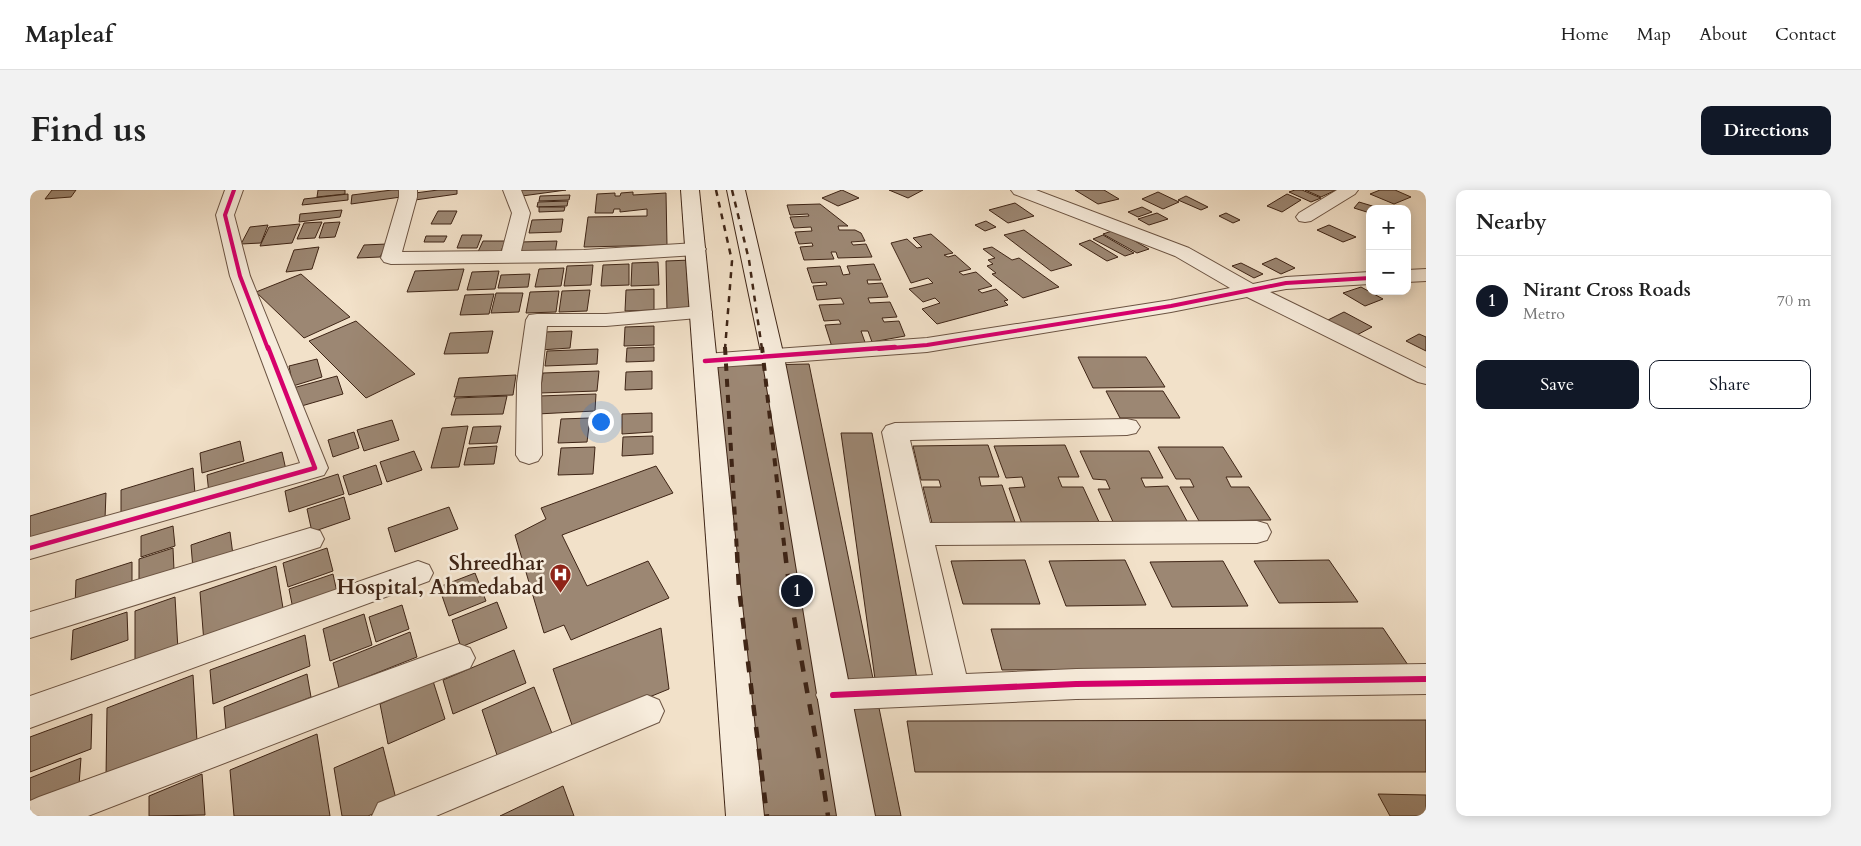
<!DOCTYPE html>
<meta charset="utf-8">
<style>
:root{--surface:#fff;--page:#f2f2f2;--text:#222;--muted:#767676;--line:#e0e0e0;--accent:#111827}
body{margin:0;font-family:Cardo,serif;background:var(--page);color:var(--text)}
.controls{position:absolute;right:15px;top:15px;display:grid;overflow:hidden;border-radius:10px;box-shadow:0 2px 12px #0003}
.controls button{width:45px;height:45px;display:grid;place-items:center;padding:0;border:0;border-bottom:1px solid var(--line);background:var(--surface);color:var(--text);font:25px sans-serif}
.you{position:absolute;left:570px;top:231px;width:18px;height:18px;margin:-12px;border:4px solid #fff;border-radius:50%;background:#1a73e8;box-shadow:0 0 0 8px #1a73e833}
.badge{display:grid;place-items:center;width:32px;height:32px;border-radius:50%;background:var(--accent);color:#fff;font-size:16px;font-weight:700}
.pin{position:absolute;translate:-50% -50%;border:2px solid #fff;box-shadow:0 1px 5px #0006}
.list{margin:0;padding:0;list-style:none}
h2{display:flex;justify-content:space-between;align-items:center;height:65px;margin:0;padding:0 20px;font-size:21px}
h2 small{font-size:16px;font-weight:400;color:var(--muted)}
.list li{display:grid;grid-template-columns:32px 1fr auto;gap:15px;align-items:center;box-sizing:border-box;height:90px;padding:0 20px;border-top:1px solid var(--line)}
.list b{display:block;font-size:19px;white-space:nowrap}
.list p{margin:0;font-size:16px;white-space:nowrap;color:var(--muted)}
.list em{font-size:16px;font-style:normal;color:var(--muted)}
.actions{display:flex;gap:10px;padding:15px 20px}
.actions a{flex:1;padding:11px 0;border:1px solid var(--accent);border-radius:10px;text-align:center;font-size:18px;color:var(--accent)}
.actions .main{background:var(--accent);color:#fff}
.map{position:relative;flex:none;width:1396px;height:626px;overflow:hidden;border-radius:10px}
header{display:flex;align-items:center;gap:30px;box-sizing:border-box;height:70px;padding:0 25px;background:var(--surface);border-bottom:1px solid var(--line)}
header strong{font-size:24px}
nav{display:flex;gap:28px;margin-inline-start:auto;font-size:18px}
.intro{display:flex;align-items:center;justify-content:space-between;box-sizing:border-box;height:120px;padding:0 30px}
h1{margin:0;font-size:35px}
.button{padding:12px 22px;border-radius:10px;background:var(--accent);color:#fff;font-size:18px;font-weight:700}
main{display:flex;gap:30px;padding:0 30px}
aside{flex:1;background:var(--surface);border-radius:10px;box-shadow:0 2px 12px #0003}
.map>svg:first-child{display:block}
.building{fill:#9c8773;stroke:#3f2516}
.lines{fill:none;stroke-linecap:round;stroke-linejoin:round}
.street-casing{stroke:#6c5443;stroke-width:2}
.secondary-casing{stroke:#3f2516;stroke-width:2}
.street{fill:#f7ecdc;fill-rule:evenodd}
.secondary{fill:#f7ecdc;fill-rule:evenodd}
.rail-far2{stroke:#3f2516;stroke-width:2.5;stroke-dasharray:6 6;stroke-linecap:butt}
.rail-far1{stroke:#3f2516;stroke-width:4;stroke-dasharray:8 8;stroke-linecap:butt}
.rail{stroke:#3f2516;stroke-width:4.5;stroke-dasharray:11 11;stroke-linecap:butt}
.cycleway-far2-casing{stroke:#f7ecdc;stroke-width:6}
.cycleway-far1-casing{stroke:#f7ecdc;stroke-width:8}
.cycleway-casing{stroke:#f7ecdc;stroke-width:9}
.cycleway-far2{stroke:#d6006c;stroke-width:4}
.cycleway-far1{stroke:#d6006c;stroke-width:4.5}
.cycleway{stroke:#d6006c;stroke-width:6}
.labels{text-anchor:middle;stroke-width:5;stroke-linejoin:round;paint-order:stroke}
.poi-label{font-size:21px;font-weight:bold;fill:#3f2516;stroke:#f7ecdc;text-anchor:end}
</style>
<header>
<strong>Mapleaf</strong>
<nav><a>Home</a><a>Map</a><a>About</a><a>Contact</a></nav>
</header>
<div class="intro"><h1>Find us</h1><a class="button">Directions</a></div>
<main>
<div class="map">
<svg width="1396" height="626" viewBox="0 0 1396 626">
<rect width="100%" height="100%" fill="#f2e1c9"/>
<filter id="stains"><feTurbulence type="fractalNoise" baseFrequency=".004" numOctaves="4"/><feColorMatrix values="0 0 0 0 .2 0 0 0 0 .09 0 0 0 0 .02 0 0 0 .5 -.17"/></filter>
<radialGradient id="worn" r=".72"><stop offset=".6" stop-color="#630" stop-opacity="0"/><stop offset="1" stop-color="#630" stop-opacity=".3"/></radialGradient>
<g class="building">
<path d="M22 0H46L41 7 15 9Z"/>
<path d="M288 0H315V4L287 7Z"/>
<path d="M362 0H371V7L321 14 322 5Z"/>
<path d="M408 0H427V4L385 10V3Z"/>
<path d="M490 0H536L492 6Z"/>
<path d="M812 0 829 8 808 16 792 8Z"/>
<path d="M859 0H893L878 8Z"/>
<path d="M1045 0H1074L1089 9 1068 14Z"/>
<path d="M1265 0H1272L1291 8 1281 12 1259 2Z"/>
<path d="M1275 0H1306L1291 7Z"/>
<path d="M1350 0H1365L1381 7 1364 14 1340 4Z"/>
<path d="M603 2V5L636 3 637 55 554 57 558 27 617 26V19L590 22V19H584L583 23H565L567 4 585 3V6H590L591 3Z"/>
<path d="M1128 2 1149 12 1133 19 1112 9Z"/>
<path d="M318 4V10L272 15 274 9Z"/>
<path d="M1257 4 1271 10 1252 22 1237 16Z"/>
<path d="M540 5 539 10 509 11 510 6Z"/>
<path d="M1156 6 1178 17 1171 20 1148 10Z"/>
<path d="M538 11 537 16 507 17 508 12Z"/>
<path d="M1329 12 1349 18 1340 19V23L1324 18Z"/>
<path d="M985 13 1004 26 978 33 959 20Z"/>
<path d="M790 14 818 36H808L809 40H825L831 43 835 51 821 52 823 55 836 54 842 67 808 68 806 62H801L804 69 774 70 770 57 783 56 782 53 769 54 765 42 782 41 781 37 764 38 760 27 779 26 778 24 760 25 757 15Z"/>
<path d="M509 17H535L534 21 509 22Z"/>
<path d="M1112 17 1122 22 1108 27 1098 22Z"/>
<path d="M312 20 310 27 269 32 270 24Z"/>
<path d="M408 21H427L421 34H401Z"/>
<path d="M1127 23 1138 29 1119 35 1108 29Z"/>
<path d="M1196 23 1210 30 1203 33 1189 26Z"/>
<path d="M533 29 531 42 499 43 502 30Z"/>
<path d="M956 31 966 37 955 41 945 35Z"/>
<path d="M292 32 285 48 267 49 274 33Z"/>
<path d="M310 32 305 47 289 48 294 33Z"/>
<path d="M270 34 262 53 230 56 239 37Z"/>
<path d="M238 35 231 53 211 54 220 37Z"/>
<path d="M1299 35 1326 47 1313 52 1287 40Z"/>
<path d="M994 40 1042 75 1021 81 974 45Z"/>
<path d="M1085 40 1119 59 1107 63 1073 44Z"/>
<path d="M901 44 923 63 914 65 918 67 925 65 941 79 929 82 933 85 946 82 962 96 948 100 952 103 966 99 978 110 974 111 978 115 907 134 892 119 910 113 905 108 893 112 879 99 903 93 898 88 881 93 861 53 877 49 887 58 892 57 883 48Z"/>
<path d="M432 45H452L447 58H427Z"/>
<path d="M1073 45 1104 63 1095 66 1063 49Z"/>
<path d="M396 46H417L414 52H394Z"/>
<path d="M1060 50 1088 67 1077 71 1049 54Z"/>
<path d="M453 51H475L470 64H447Z"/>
<path d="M527 51 525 63 487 64 490 52Z"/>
<path d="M357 54 350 67 327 68 334 55Z"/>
<path d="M289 57 282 79 256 82 264 60Z"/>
<path d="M962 57 982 70 989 68 1029 97 993 108 962 84 966 83 957 76 963 74 958 70 965 68 953 59Z"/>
<path d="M1246 68 1265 78 1251 84 1232 74Z"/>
<path d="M661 70 664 121 637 122 636 71Z"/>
<path d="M628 72 629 95 601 96 602 73Z"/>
<path d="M1211 73 1233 84 1224 88 1202 76Z"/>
<path d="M599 74V95L571 96 573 75Z"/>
<path d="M844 74 851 90H837L838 94 852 93 858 107 838 108 840 113 860 112 867 127 852 128 854 132 869 131 875 146 842 152 838 141H831L836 155 803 160 795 135 811 134 809 130 794 131 789 115 814 114 811 108 787 110 783 96 797 95 796 92 782 93 777 78 810 76 813 85 820 84 817 76Z"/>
<path d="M563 75 561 95 534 96 537 76Z"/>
<path d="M534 78 531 96 505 97 509 79Z"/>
<path d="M434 79 428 100 377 102 385 81Z"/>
<path d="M469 81 465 99 437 100 442 82Z"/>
<path d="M271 84 320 127 274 148 226 102Z"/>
<path d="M500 84 498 97 468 98 471 85Z"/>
<path d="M1331 97 1353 109 1335 116 1313 103Z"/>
<path d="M624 99V120L595 121 596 100Z"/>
<path d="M560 100 557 121 529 122 532 101Z"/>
<path d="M529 101 526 122 496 123 500 102Z"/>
<path d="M466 103H493L489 122 461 123Z"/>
<path d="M464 104 459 124 430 125 435 105Z"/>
<path d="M1314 122 1342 137 1323 147 1294 132Z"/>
<path d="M326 131 385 184 336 208 279 151Z"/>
<path d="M624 136V155L594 156 595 137Z"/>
<path d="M463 141 458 163 414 164 420 143Z"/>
<path d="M542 141 540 158 510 160 513 142Z"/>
<path d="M1389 144 1396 147V161L1376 151Z"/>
<path d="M624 157V171L596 172 597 158Z"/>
<path d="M568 159 567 174 515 176 517 161Z"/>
<path d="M1048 167H1116L1135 197 1063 198Z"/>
<path d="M287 169 292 187 263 196 259 176Z"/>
<path d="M779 174 871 626H731L687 176Z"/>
<path d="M569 181 567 201 510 203 513 183Z"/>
<path d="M622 181V199L595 200 596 182Z"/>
<path d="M486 185 483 205 424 207 429 188Z"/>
<path d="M307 186 313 204 268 217 263 198Z"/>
<path d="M1076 201H1133L1150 228H1090Z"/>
<path d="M566 204 565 221 507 224 509 206Z"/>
<path d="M477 206 473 224 421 225 426 208Z"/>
<path d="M622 223V242L592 244V224Z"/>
<path d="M560 228 557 252 528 253 531 229Z"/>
<path d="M362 230 369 250 334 261 327 240Z"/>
<path d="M438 236 429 277 401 278 412 238Z"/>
<path d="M471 236 467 253 439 254 443 237Z"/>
<path d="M324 242 329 258 303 267 298 250Z"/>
<path d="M811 243H842L887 489H845Z"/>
<path d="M623 246V264L592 266 593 247Z"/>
<path d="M210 251 214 271 172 283 170 263Z"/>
<path d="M958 255 969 287H949L951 296 972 295 985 332 902 333 893 297H911L909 290H891L883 256Z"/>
<path d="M1035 255 1049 287H1028L1032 297H1053L1070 334H992L979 298 995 297 992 287 976 288 964 256Z"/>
<path d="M467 256 464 274 434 275 438 258Z"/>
<path d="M565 257 563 284 528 285 531 258Z"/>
<path d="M1128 257H1193L1212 287H1196L1201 297H1219L1241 330 1169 331 1150 297H1164L1160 289H1146Z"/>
<path d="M384 261 392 280 357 292 350 272Z"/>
<path d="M1050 261H1119L1133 288H1111L1115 297 1138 296 1158 333 1084 334 1068 299H1080L1076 290 1063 289Z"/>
<path d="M252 262 256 280 179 304 177 285Z"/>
<path d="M346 275 352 294 319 305 313 286Z"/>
<path d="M626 276 643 303 532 345 557 396 618 371 639 408 541 450 534 435 514 443 485 345 516 329 511 318Z"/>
<path d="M163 278 165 304 91 327V300Z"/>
<path d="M308 284 314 304 259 322 255 301Z"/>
<path d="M76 303 75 329 0 352V326Z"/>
<path d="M314 307 320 329 282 342 277 319Z"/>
<path d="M419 317 428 339 365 362 358 338Z"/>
<path d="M143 336 145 356 111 367V346Z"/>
<path d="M200 342 203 365 163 379 161 355Z"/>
<path d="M143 358 144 380 109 392V369Z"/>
<path d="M297 358 303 381 258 397 253 373Z"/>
<path d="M995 370 1010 414H933L921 371Z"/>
<path d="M1095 370 1116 415 1036 416 1019 371Z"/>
<path d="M1299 370 1328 412 1249 413 1224 371Z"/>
<path d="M1193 371 1218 416 1142 417 1120 372Z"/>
<path d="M102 372V398L45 417 46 390Z"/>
<path d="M246 376 254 424 174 453 170 402Z"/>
<path d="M445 383 456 411 419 426 409 397Z"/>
<path d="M303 384 308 407 264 424 259 399Z"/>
<path d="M145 407 148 460 105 476V421Z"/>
<path d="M467 412 477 438 431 457 422 430Z"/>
<path d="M372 415 379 439 346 452 339 427Z"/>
<path d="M97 422 98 450 41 470 43 440Z"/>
<path d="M334 424 342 455 300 471 293 439Z"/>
<path d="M631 438 639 499 543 538 523 479Z"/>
<path d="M1353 438 1380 478 972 480 961 439Z"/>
<path d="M380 442 387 467 309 498 303 473Z"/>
<path d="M275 445 280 476 183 514 180 480Z"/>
<path d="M484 460 496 493 423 524 413 490Z"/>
<path d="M277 484 281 507 196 541 194 517Z"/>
<path d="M163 485 167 551 76 588 77 518Z"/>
<path d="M403 491 415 529 358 554 350 514Z"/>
<path d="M504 497 523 546 469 571 452 520Z"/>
<path d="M62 524 61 559 0 582V547Z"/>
<path d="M1396 530V582H885L877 531Z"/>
<path d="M287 544 300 626H204L200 580Z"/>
<path d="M353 557 367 613 338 626H312L304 578Z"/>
<path d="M51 568 49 595 0 615V588Z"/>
<path d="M172 584 175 625 119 626V606Z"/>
<path d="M533 596 544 626H470Z"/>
<path d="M1348 604 1396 605V626H1360Z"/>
</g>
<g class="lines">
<defs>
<g id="street">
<path d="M195 0H213L204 25 220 86 298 278 294 285 0 369V347L270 273 200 86 186 25Z"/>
<path d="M369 0H387V7L372 62 472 61 482 23 473 0H491L500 23 491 61 554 60 666 53 673 55 676 59 673 63 666 65 554 72 361 74 354 72 351 68 369 7Z"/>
<path d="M981 0H1006L1159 58 1223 94 1256 87 1340 82V94L1256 99 1240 102 1396 178V194L1388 192 1217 107 1141 122 897 162 675 178 667 176 664 171 667 166 675 164 897 148 1141 110 1200 98 1145 66 984 4Z"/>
<path d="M1307 0H1328L1325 4 1281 31 1275 32 1269 31 1266 27 1269 23Z"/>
<path d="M1396 79V91L1377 92V80Z"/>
<path d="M671 116 679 117 682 122 679 127 576 136H517L511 193 512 265 508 271 499 274 490 271 486 265 487 193 496 130 499 125 507 124H576Z"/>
<path d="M1097 229 1106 231 1110 237 1106 243 1097 245 880 250 900 333 1227 331 1237 334 1241 342 1237 350 1227 353 905 355 936 484 1046 479 1396 474V504L1046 509 803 520 791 516 786 505 791 494 803 490 903 485 852 242 856 236 865 233Z"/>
<path d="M280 338 290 341 294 349 290 357 0 448V422Z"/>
<path d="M388 371 399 375 403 383 399 391 0 538V506Z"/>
<path d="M429 454 440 458 445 468 440 478 58 626H0V611L9 607Z"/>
<path d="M617 505 629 510 634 521 629 532 406 626H342L348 613Z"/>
</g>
<g id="secondary">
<path d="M651 0H669L734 626H696Z"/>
<path d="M697 0H715L754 167 845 626H807L732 167Z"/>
</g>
</defs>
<use href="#street" class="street-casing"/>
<use href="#secondary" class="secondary-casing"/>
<use href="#street" class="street"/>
<use href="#secondary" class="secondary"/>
<g class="rail-far2">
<path d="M686 0 702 71 695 159"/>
<path d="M702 0 719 70 732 159"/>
</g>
<g class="rail-far1">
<path d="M695 157 707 363"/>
<path d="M732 157 755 363"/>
</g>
<g class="rail">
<path d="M707 362 709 399 737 626"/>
<path d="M755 362C765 450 786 538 798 626"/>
</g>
<defs>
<g id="cycleway-far2">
<path d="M204 0 195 25 210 86 238 159"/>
<path d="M849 159 897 155 1141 116 1256 93 1340 88"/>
</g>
<g id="cycleway-far1">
<path d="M675 171 865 157"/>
<path d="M0 358 285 278 238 157"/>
</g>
<path id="cycleway" d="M803 505 1046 494 1396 489"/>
</defs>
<use href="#cycleway-far2" class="cycleway-far2-casing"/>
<use href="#cycleway-far1" class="cycleway-far1-casing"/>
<use href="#cycleway" class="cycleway-casing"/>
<use href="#cycleway-far2" class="cycleway-far2"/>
<use href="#cycleway-far1" class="cycleway-far1"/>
<use href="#cycleway" class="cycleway"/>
</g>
<defs>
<symbol id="hospital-pin" viewBox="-11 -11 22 30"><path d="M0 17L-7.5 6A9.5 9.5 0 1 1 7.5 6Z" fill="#8f2418" stroke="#f7ecdc"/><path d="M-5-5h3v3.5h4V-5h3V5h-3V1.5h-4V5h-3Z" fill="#fff"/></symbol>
</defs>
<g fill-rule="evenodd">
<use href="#hospital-pin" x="518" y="372" width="25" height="34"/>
</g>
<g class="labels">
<g class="poi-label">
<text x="514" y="380">Shreedhar<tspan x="514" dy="24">Hospital, Ahmedabad</tspan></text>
</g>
</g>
<rect width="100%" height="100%" filter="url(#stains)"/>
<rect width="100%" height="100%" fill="url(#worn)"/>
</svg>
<div class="controls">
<button>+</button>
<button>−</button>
</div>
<div class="you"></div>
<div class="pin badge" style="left:767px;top:401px">1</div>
</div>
<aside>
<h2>Nearby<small></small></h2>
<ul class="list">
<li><span class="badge">1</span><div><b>Nirant Cross Roads</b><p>Metro</p></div><em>70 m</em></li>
</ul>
<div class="actions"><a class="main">Save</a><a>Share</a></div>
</aside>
</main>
